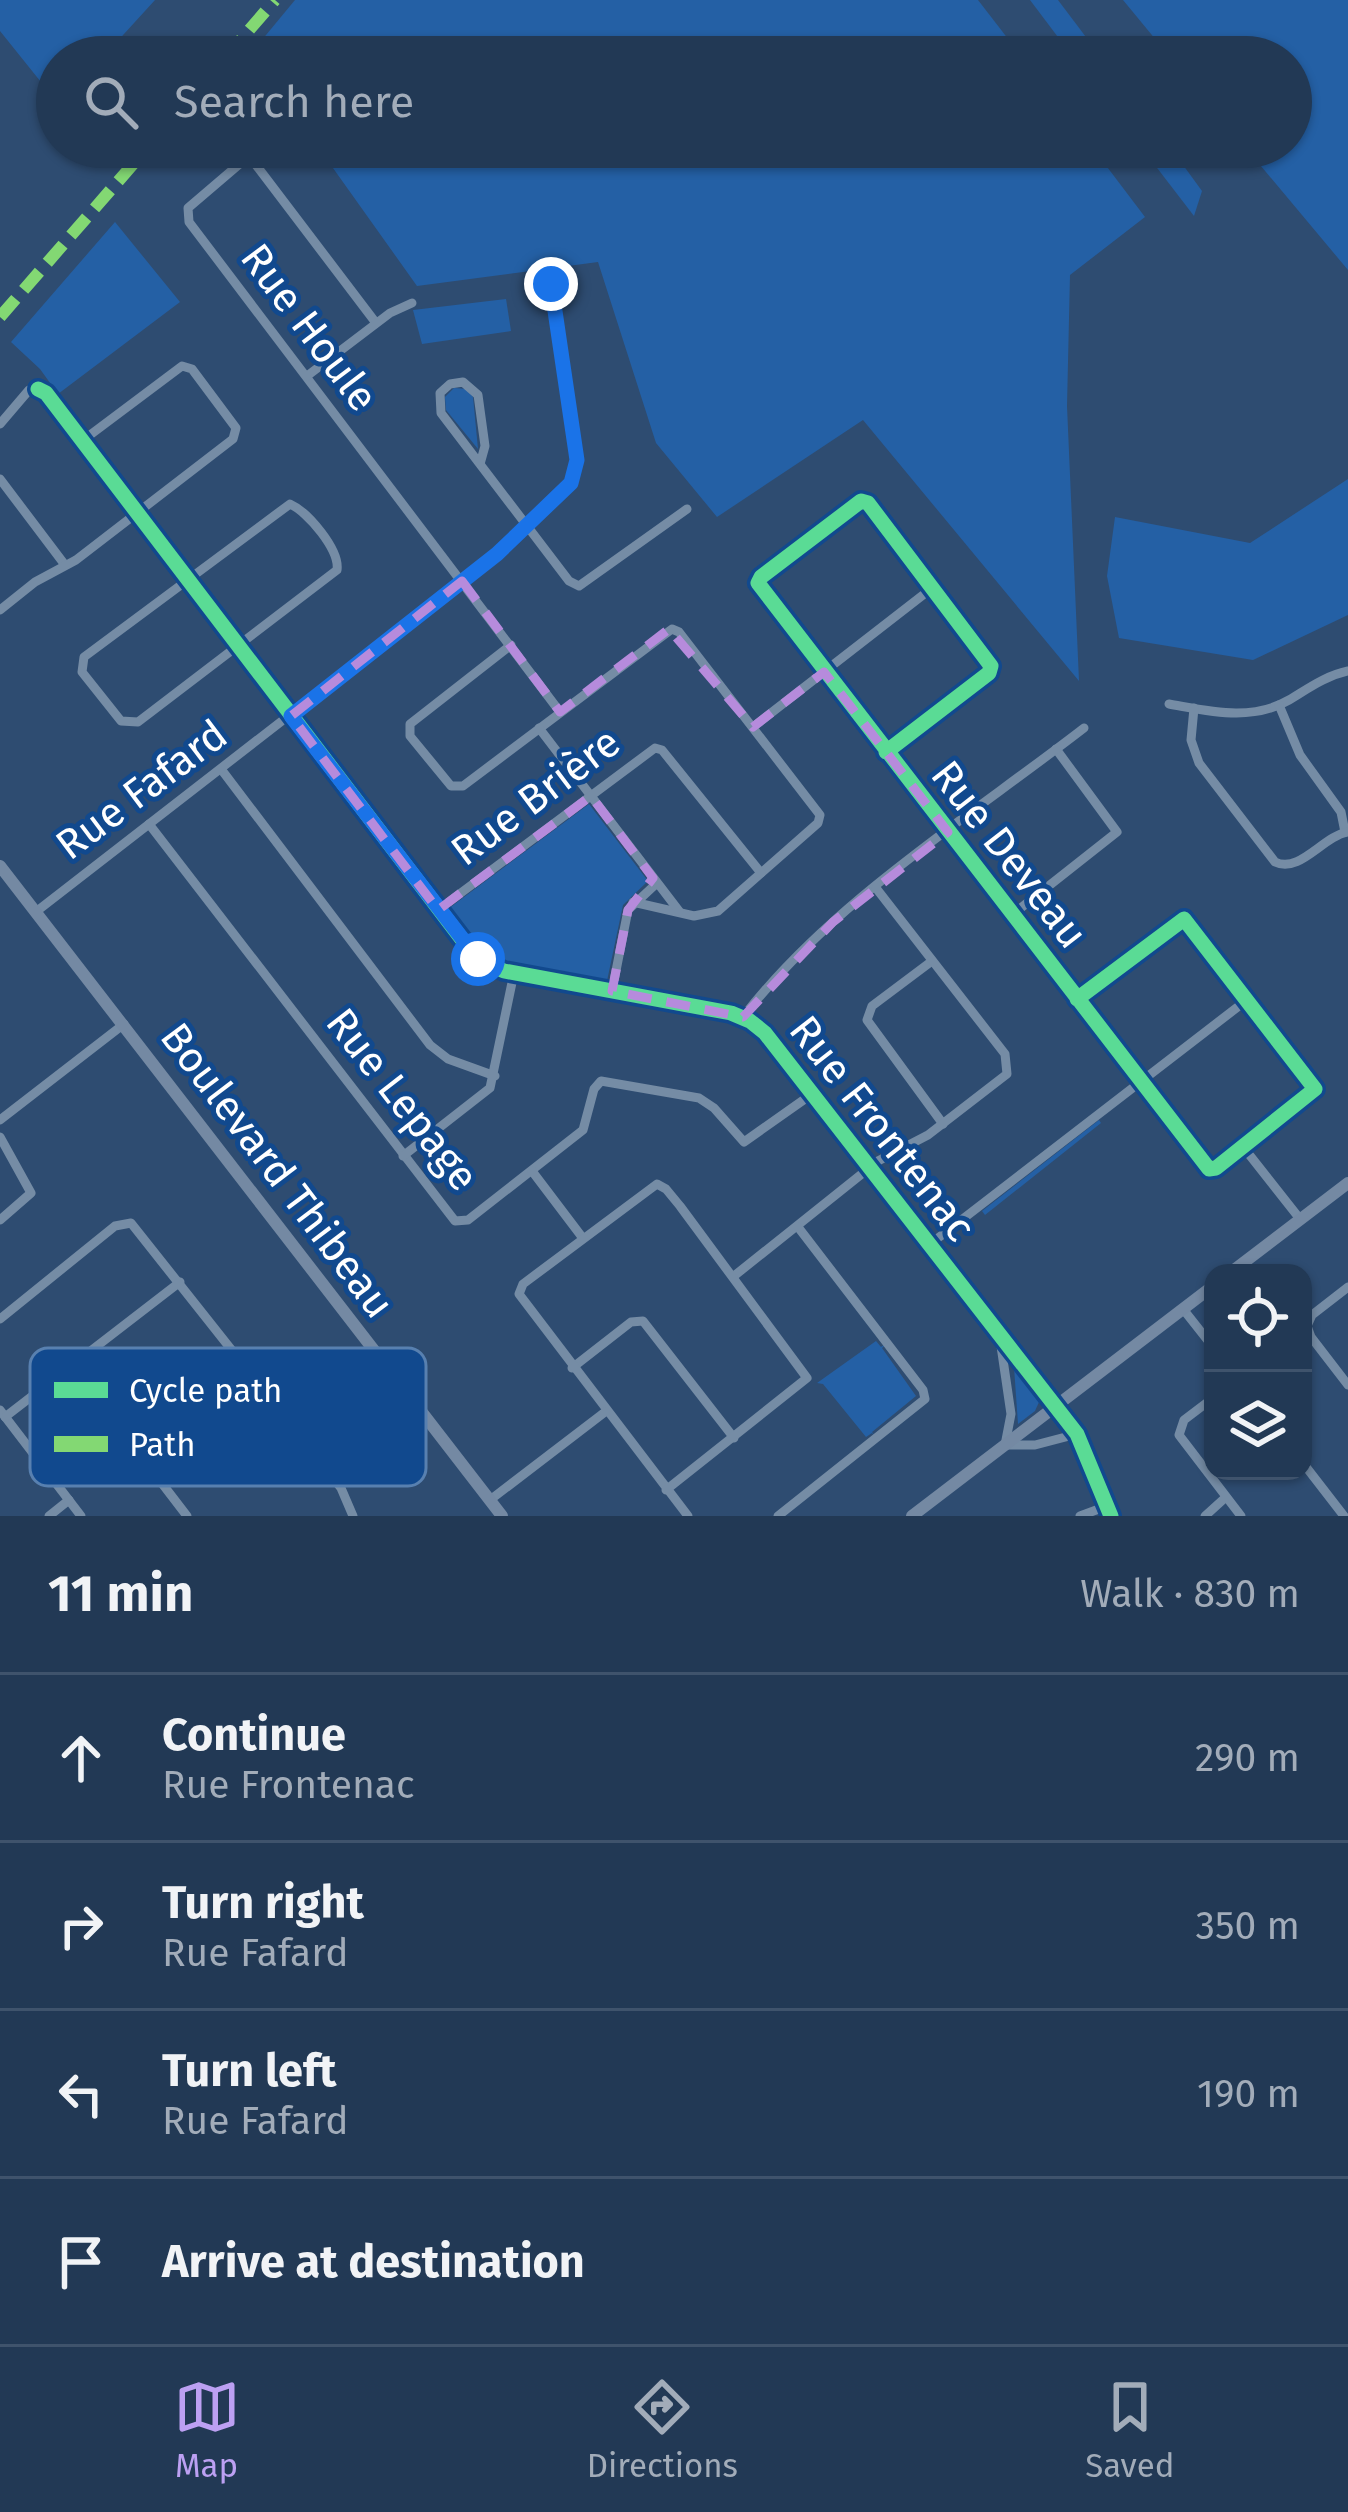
<!DOCTYPE html>
<meta charset="utf-8">
<style>
:root{--surface:#223955;--page:#2e445f;--text:#f1f3f6;--muted:#a2acb9;--line:#3f536c;--accent:#bca0f2}
body{margin:0;font-family:"Fira Sans",sans-serif;background:var(--page);color:var(--text)}
.controls{position:absolute;right:36px;bottom:36px;display:grid;overflow:hidden;border-radius:24px;box-shadow:0 3px 9px #0004}
.controls button{width:108px;height:108px;display:grid;place-items:center;padding:0;border:0;border-bottom:3px solid var(--line);background:var(--surface);color:var(--text);font:60px sans-serif}
.stop{position:absolute;width:36px;height:36px;margin:-27px;border:9px solid #1a73e8;border-radius:50%;background:#fff}
.stop.end{background:#1a73e8;border-color:#fff;box-shadow:0 3px 12px #0008}
.list{margin:0;padding:0;list-style:none}
h2{display:flex;justify-content:space-between;align-items:center;height:156px;margin:0;padding:0 48px;font-size:51px}
h2 small{font-size:39px;font-weight:400;color:var(--muted)}
.list li{display:grid;grid-template-columns:78px 1fr auto;gap:36px;align-items:center;box-sizing:border-box;height:168px;padding:0 48px;border-top:3px solid var(--line)}
.list b{display:block;font-size:45px;white-space:nowrap}
.list p{margin:0;font-size:39px;white-space:nowrap;color:var(--muted)}
.list em{font-size:39px;font-style:normal;color:var(--muted)}
.icon{flex:none;width:66px;height:66px;fill:none;stroke:currentColor;stroke-width:2;stroke-linecap:round;stroke-linejoin:round}
.map{position:relative;flex:none;width:1348px;height:1516px;overflow:hidden}
.search{position:absolute;background:var(--surface);box-shadow:0 3px 9px #0004;left:36px;right:36px;top:36px;height:132px;display:flex;align-items:center;gap:30px;box-sizing:border-box;padding:0 42px;border-radius:66px;color:var(--muted);font-size:45px}
.sheet{height:828px;background:var(--surface)}
nav{display:flex;justify-content:space-around;align-items:center;box-sizing:border-box;height:168px;border-top:3px solid var(--line);background:var(--surface);font-size:33px;color:var(--muted)}
nav a{display:grid;justify-items:center;gap:6px}
nav .on{color:var(--accent)}
.map>svg:first-child{display:block}
.green{fill:#2460a5}
.lines{fill:none;stroke-linecap:round;stroke-linejoin:round}
.minor{stroke:#758ca5;stroke-width:9}
.major{stroke:#7489a3;stroke-width:12}
.quiet{stroke:#83d873;stroke-width:12;stroke-dasharray:24 12;stroke-linecap:butt}
.cycleway-casing{stroke:#11498e;stroke-width:22}
.cycleway{stroke:#5adb95;stroke-width:15}
.route{stroke:#1a73e8;stroke-width:15}
.marked{fill:none;stroke:#b68bdc;stroke-width:9;stroke-dasharray:24 15;stroke-linejoin:round}
.labels{text-anchor:middle;stroke-width:10;stroke-linejoin:round;paint-order:stroke}
.street-label{font-size:42px;fill:#fff;stroke:#11498e}
.key{fill:#11498e;stroke:#5880b0;stroke-width:3}
.key-label{font-size:33px;fill:#fff}
</style>
<div class="map">
<svg width="1348" height="1516" viewBox="0 0 1348 1516">
<rect width="100%" height="100%" fill="#2e4c71"/>
<g class="green">
<path d="M0 0H155L103 57H57V102L0 31Z"/>
<path d="M295 0H978L1022 57H254L251 53Z"/>
<path d="M1030 0H1058L1101 57H1073Z"/>
<path d="M1123 0H1348V270L1245 147H1291V57H1170Z"/>
<path d="M318 147H1092L1145 217 1070 275 1067 406 1079 681 863 420 717 517 656 443 598 262 417 286Z"/>
<path d="M1141 147H1170L1202 191 1194 216Z"/>
<path d="M115 222 180 302 58 394 40 369 11 342Z"/>
<path d="M506 299 511 331 422 344 413 310Z"/>
<path d="M454 388 467 389 473 397 478 449 446 410 445 397Z"/>
<path d="M1348 479V615L1253 660 1119 638 1107 576 1115 517 1250 543Z"/>
<path d="M589 804 648 881 623 905 607 981 493 960 471 943 448 909Z"/>
<path d="M1099 1120 1101 1123 985 1215 982 1211Z"/>
<path d="M876 1341 881 1347 887 1343 882 1348 916 1396 872 1432 877 1439 872 1433 866 1437 823 1384 817 1383Z"/>
<path d="M1014 1367 1039 1402 1035 1411 1018 1424Z"/>
</g>
<g class="lines">
<g class="minor">
<path d="M376 323 253 161H243L188 208 189 222 560 712"/>
<path d="M307 376 390 313 412 303"/>
<path d="M0 424 29 390 38 389 46 393 477 959 514 973 727 1012 761 1029 1072 1427 1111 1516"/>
<path d="M480 464 485 446 478 395 463 382 450 384 440 393 441 413 569 581 579 586 687 509"/>
<path d="M0 479 65 565"/>
<path d="M290 504C308 512 340 550 337 570L138 722 121 721 82 672 84 657Z"/>
<path d="M0 610 35 582 76 560 233 439 236 428 192 369 182 366 82 441"/>
<path d="M511 645 410 724V736L451 786H463L672 629 679 632 820 815 818 823 718 911 694 916 633 902"/>
<path d="M1169 704C1209 711 1251 722 1289 700 1309 688 1325 676 1348 671"/>
<path d="M1279 705 1300 755 1341 812 1345 832"/>
<path d="M1194 708 1191 740 1199 763 1275 862C1300 874 1323 836 1348 832"/>
<path d="M753 727 932 588"/>
<path d="M539 728 679 911"/>
<path d="M886 752 989 673 991 666 868 503 861 501 761 577 758 583 1209 1169 1216 1168 1315 1089 1184 919 1077 999"/>
<path d="M221 769 430 1045 448 1059 495 1076"/>
<path d="M149 824 455 1221 468 1220 583 1130 594 1089 601 1081 699 1098 714 1108 744 1142 812 1094"/>
<path d="M438 910 655 748 662 750 761 873"/>
<path d="M37 911 497 554 571 483 577 461 550 280"/>
<path d="M1012 915 1117 832 1056 749"/>
<path d="M932 961 872 1006 867 1020 943 1124"/>
<path d="M612 991 628 910 657 883"/>
<path d="M743 1017C832 902 969 817 1084 728"/>
<path d="M0 1120 124 1024"/>
<path d="M0 1137 31 1193 0 1220"/>
<path d="M1244 1148 1300 1219"/>
<path d="M403 1156 490 1088 514 973"/>
<path d="M532 1171 582 1237"/>
<path d="M929 1245 1248 999"/>
<path d="M734 1276 878 1161 928 1135 1007 1074 1005 1054 876 888"/>
<path d="M1348 1287 1312 1315 1307 1326 1311 1337 1348 1385"/>
<path d="M1183 1309 1213 1347"/>
<path d="M0 1319 115 1226 131 1223 341 1488 353 1516"/>
<path d="M1001 1346 1011 1414 1005 1445H1035L1077 1434"/>
<path d="M72 1366 187 1516"/>
<path d="M572 1368 631 1322 643 1321 734 1438"/>
<path d="M1213 1398 1184 1420 1179 1435 1241 1516"/>
<path d="M0 1410 81 1516"/>
<path d="M5 1417 180 1282"/>
<path d="M1303 1463 1344 1516"/>
<path d="M666 1490 807 1378 680 1206 666 1189 657 1184 523 1284 519 1294 688 1516"/>
<path d="M490 1500 605 1412"/>
<path d="M49 1516 69 1500"/>
<path d="M778 1516 925 1399 923 1390 798 1227"/>
<path d="M1080 1516 1107 1506"/>
<path d="M1205 1516 1226 1497"/>
</g>
<g class="major">
<path d="M0 866 502 1516"/>
<path d="M1230 1273 1348 1183"/>
<path d="M912 1516 1213 1286"/>
</g>
<g class="quiet">
<path d="M226 57 275 0"/>
<path d="M0 317 148 147"/>
</g>
<defs>
<g id="cycleway">
<path d="M38 389 46 393 477 959 504 971 731 1013 750 1021 765 1033 1077 1434 1111 1516"/>
<path d="M886 752 989 673 991 666 868 503 861 501 761 577 758 583 1209 1169 1216 1168 1315 1089 1184 919 1077 999"/>
</g>
</defs>
<use href="#cycleway" class="cycleway-casing"/>
<use href="#cycleway" class="cycleway"/>
</g>
<g class="lines">
<path class="route" d="M478 959 291 716 497 554 571 483 577 460 551 284"/>
</g>
<path class="marked" d="M462 581 560 712 669 629 753 727 824 672 948 832 833 922 743 1017 612 991 628 910 653 878 591 796 438 910 291 716Z"/>
<g class="labels">
<g class="street-label">
<text transform="translate(310 327) rotate(53)" y="15">Rue Houle</text>
<text transform="translate(141 789) rotate(-37)" y="15">Rue Fafard</text>
<text transform="translate(535 796) rotate(-37)" y="15">Rue Brière</text>
<text transform="translate(1010 854) rotate(52)" y="15">Rue Deveau</text>
<text transform="translate(403 1099) rotate(52)" y="15">Rue Lepage</text>
<text transform="translate(883 1128) rotate(52)" y="15">Rue Frontenac</text>
<text transform="translate(278 1170) rotate(53)" y="15">Boulevard Thibeau</text>
</g>
</g>
<rect x="30" y="1348" width="396" height="138" rx="18" class="key"/>
<rect x="54" y="1382" width="54" height="16" fill="#5adb95"/>
<rect x="54" y="1436" width="54" height="16" fill="#83d873"/>
<g class="key-label">
<text x="129" y="1402">Cycle path</text>
<text x="129" y="1456">Path</text>
</g>
</svg>
<div class="controls">
<button><svg class="icon" aria-label="locate" viewBox="0 0 24 24"><circle cx="12" cy="12" r="6"/><path d="M12 2v4M12 18v4M2 12h4M18 12h4"/></svg></button>
<button><svg class="icon" aria-label="layers" viewBox="0 0 24 24"><path d="M12 4l9 5-9 5-9-5zM3 14l9 5 9-5"/></svg></button>
</div>
<div class="stop" style="left:478px;top:959px"></div>
<div class="stop end" style="left:551px;top:284px"></div>
<div class="search"><svg class="icon" aria-label="search" viewBox="0 0 24 24"><circle cx="10" cy="10" r="6"/><path d="M15 15l6 6"/></svg>Search here</div>
</div>
<section class="sheet">
<h2>11 min<small>Walk · 830 m</small></h2>
<ul class="list">
<li><svg class="icon" aria-label="ahead" viewBox="0 0 24 24"><path d="M12 20V5M6 11l6-6 6 6"/></svg><div><b>Continue</b><p>Rue Frontenac</p></div><em>290 m</em></li>
<li><svg class="icon" aria-label="right" viewBox="0 0 24 24"><path d="M7 20v-9h11M14 6l5 5-5 5"/></svg><div><b>Turn right</b><p>Rue Fafard</p></div><em>350 m</em></li>
<li><svg class="icon" aria-label="left" viewBox="0 0 24 24"><path d="M17 20v-9H6M10 6l-5 5 5 5"/></svg><div><b>Turn left</b><p>Rue Fafard</p></div><em>190 m</em></li>
<li><svg class="icon" aria-label="arrive" viewBox="0 0 24 24"><path d="M6 21V4h12l-3 4 3 4H6"/></svg><div><b>Arrive at destination</b></div></li>
</ul>
</section>
<nav>
<a class="on"><svg class="icon" aria-label="map" viewBox="0 0 24 24"><path d="M3 6l6-2 6 2 6-2v14l-6 2-6-2-6 2zM9 4v14M15 6v14"/></svg>Map</a>
<a><svg class="icon" aria-label="directions" viewBox="0 0 24 24"><path d="M12 3l9 9-9 9-9-9zM9 14v-3h6M13 9l2 2-2 2"/></svg>Directions</a>
<a><svg class="icon" aria-label="saved" viewBox="0 0 24 24"><path d="M7 4h10v16l-5-4-5 4z"/></svg>Saved</a>
</nav>
